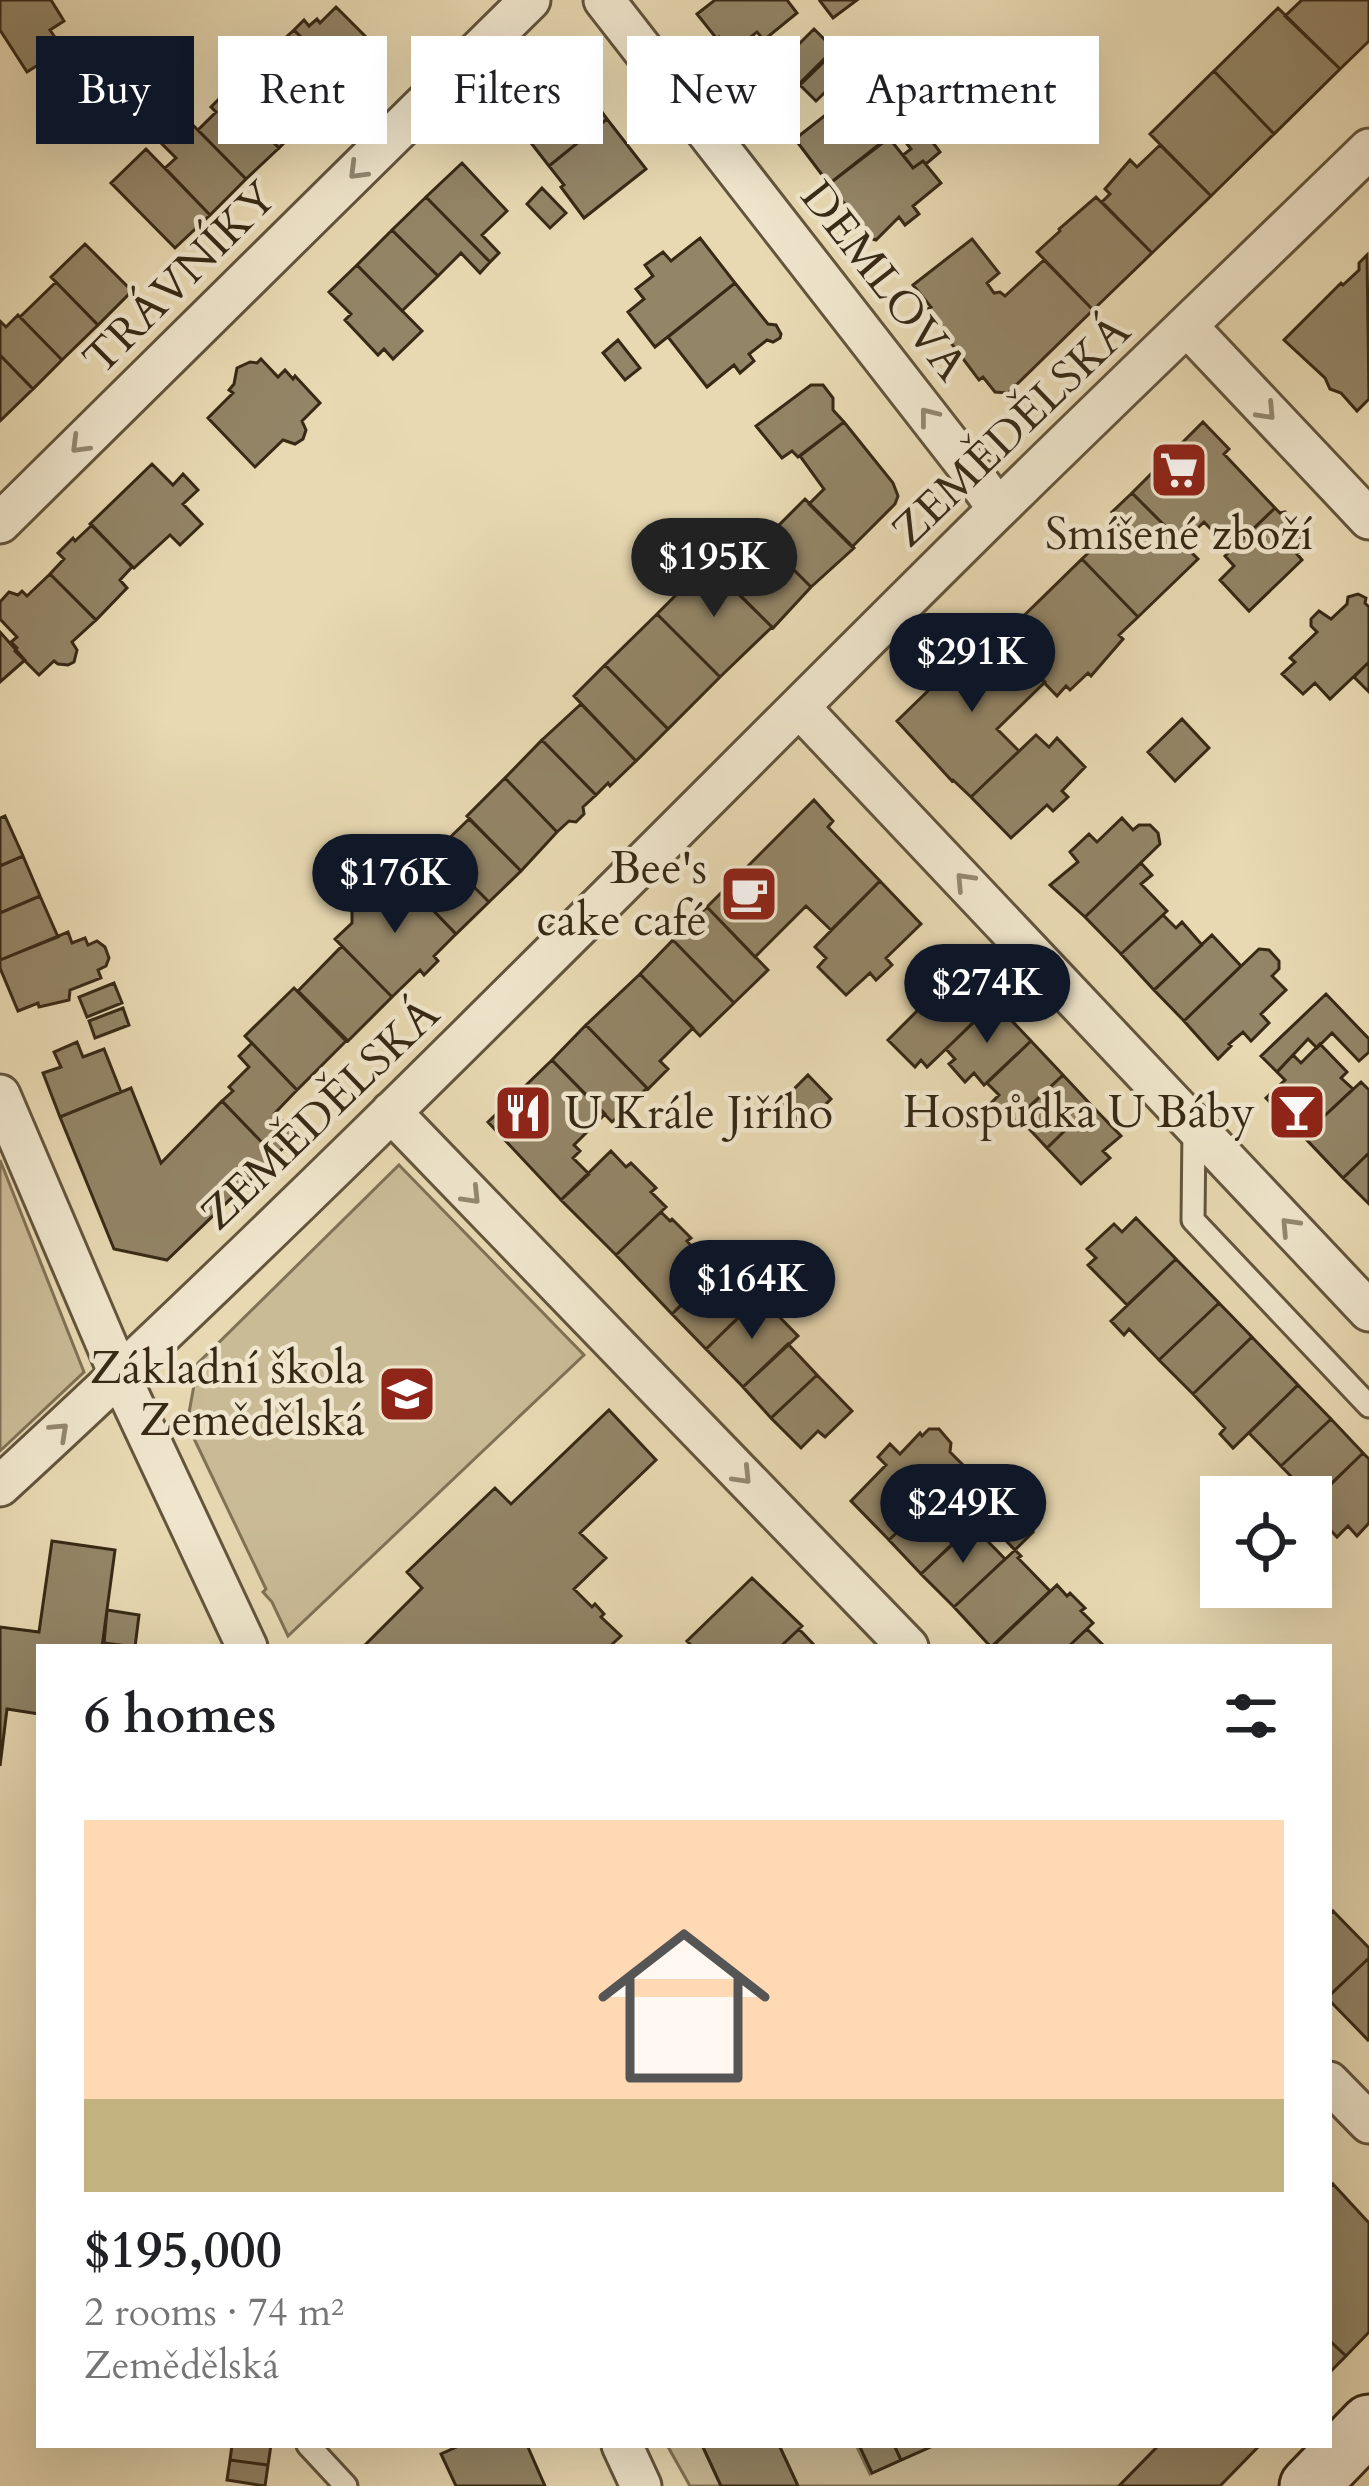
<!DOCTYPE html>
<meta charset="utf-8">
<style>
body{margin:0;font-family:Cardo,serif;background:#f6f6f6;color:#202124;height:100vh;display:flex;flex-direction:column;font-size:45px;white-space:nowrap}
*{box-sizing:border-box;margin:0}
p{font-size:39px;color:#757577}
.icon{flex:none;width:66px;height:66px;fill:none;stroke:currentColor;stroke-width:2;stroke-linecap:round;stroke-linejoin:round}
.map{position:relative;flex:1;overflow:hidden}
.drawer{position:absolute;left:36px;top:1644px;width:1296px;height:804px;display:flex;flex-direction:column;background:#fff;border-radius:0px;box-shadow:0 12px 48px #0002}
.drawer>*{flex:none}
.guide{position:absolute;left:36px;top:36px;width:1299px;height:108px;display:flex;gap:24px}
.controls{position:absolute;left:1200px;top:1476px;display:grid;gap:24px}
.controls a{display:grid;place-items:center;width:132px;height:132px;border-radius:0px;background:#fff;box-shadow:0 12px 48px #0002;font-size:60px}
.price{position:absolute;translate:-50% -102px;padding:0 27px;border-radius:42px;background:#111827;color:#fff;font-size:39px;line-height:78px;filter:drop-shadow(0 3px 6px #0008)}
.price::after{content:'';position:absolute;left:50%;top:72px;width:36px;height:27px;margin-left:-18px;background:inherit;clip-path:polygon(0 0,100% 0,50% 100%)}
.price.selected{background:#222;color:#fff}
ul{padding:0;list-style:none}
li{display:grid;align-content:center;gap:24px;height:636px;padding:0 48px}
li span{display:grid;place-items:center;height:372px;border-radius:0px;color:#555}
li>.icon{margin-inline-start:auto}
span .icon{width:216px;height:216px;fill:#fffc;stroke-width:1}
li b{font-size:51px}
h2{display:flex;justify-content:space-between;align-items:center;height:144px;padding:0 48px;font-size:51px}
.tag{padding:0 42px;border-radius:0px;background:#fff;box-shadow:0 12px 48px #0002;font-size:42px;line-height:108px}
.tag.selected{background:#111827;color:#fff}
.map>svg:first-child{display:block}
.green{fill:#cabb97;stroke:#807256;stroke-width:3}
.building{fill:#938567;stroke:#372915;stroke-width:3}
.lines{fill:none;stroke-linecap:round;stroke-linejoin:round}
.service-casing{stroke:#63553c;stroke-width:27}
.minor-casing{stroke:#63553c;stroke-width:45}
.secondary-casing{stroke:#372915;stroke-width:63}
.service{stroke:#f0e6cd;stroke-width:21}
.minor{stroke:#f0e6cd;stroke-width:39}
.secondary{stroke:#f0e6cd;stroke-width:57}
.oneway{stroke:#948871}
.labels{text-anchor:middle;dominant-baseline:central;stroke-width:9;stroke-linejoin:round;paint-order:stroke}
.street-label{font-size:45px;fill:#372915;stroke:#f0e6cd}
.poi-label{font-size:45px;fill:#372915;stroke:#f0e6cd;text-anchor:end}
</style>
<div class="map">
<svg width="1369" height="2486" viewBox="0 0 1369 2486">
<rect width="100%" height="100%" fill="#e8d9b2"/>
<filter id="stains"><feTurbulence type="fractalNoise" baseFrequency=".00167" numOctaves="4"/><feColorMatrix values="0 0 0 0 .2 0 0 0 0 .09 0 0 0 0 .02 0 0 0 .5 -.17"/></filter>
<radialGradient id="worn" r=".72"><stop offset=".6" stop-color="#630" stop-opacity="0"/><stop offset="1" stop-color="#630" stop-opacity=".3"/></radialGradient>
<path class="green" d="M0 1160 84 1372 0 1451Z
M399 1165 584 1355 288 1636 272 1602 263 1592 266 1589 187 1424 198 1363Z
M667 2445H702L721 2486H690Z
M779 2445H856L870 2474 935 2445H1159L1119 2486H798Z"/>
<path class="building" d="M0 0H51L64 21 50 30 63 49 27 72 0 30Z
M715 0H787L797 13 764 40 757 32 731 52 719 37 717 39 697 14Z
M822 0H857L833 18 820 1Z
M1302 0H1369V41L1340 69 1285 16Z
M336 7 378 49 345 81 294 30 304 20 309 26 317 19 320 23Z
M1278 8 1340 69 1274 134 1214 71Z
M814 29 834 49 799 84 779 64Z
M294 30 345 81 311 115 270 72 285 58 281 54 287 47 282 41Z
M830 56 845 73 816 101 800 85Z
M567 64 607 119 549 166 507 112 558 71 561 65Z
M264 66 311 115 279 148 225 93 239 80 244 86Z
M1021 69 1034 82 1020 96 1007 82Z
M1214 71 1274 134 1211 196 1150 134Z
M841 91 881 143 829 184 795 139 832 110 826 102Z
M225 93 279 148 246 179 198 130 216 112 211 107Z
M913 116 940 152 926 164 923 161 913 168 903 155 911 149 904 140 911 135 904 126Z
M186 118 246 179 210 215 165 168 176 158 161 143Z
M607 119 646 169 584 218 561 187 564 185 549 166Z
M889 138 913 168 923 161 941 183 913 206 919 214 905 225 899 217 876 240 869 238 863 227 829 184Z
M1160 145 1211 196 1152 253 1102 202 1110 194 1105 189 1130 160 1137 167Z
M146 149 210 215 175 248 111 183Z
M462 163 507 211 482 235 499 253 490 262 426 197Z
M542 188 566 213 550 228 527 204Z
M426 197 490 262 480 273 461 253 438 276 392 230Z
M1096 197 1152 253 1093 310 1037 252 1060 231 1059 229Z
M392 230 438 276 402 311 357 265Z
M700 238 735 283 655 347 628 312 644 299 636 289 653 276 645 265 663 252 671 261Z
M972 239 999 273 987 283 994 293 1000 292 1005 296 1044 260 1093 310 1008 393 995 392 983 377 979 380 926 310 931 307 913 285Z
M85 244 132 291 98 325 51 277Z
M1367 255 1369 399 1357 411 1341 393 1330 389 1325 378 1284 340 1341 283 1343 285 1359 270V263Z
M357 265 422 331 393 359 384 349 378 355 345 320 351 314 329 292Z
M56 282 98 325 62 360 20 317Z
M735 283 768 324 776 325 781 334 780 338 773 342 767 340 749 354 754 361 740 373 734 365 707 387 668 337Z
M18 315 62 360 33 389 0 355V321L6 327Z
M618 340 640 368 625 380 603 353Z
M0 355 33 389 0 421Z
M261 359 278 377 285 370 293 379 295 376 320 403 302 421 306 430 303 439 295 444 283 440 255 467 208 418 233 393 229 390 234 384 237 368 250 362 257 363Z
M811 385H823L833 398V410L844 422 798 457 792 451 782 458 756 426Z
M844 422 893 483 898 496 895 504 852 547 809 504 824 489 800 456Z
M1203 422 1229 449 1224 454 1275 508 1231 550 1204 522 1182 543 1132 493Z
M152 464 173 485 183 474 198 490 183 504 202 524 180 545 170 535 134 568 90 524Z
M1132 493 1198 559 1138 617 1082 559 1121 521 1112 512Z
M805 499 854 548 811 587 764 540Z
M1275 508 1280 513 1285 512 1305 536 1299 541 1304 547 1297 554 1302 560 1249 611 1220 580 1234 566 1225 556Z
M92 525 132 567 120 580 127 588 96 620 50 574 64 559 58 553 73 538 75 541Z
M764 540 811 587 773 628 723 579Z
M1082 559 1138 617 1119 635 1123 639 1091 676 1088 673 1070 690 1066 686 1057 696 1001 638Z
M708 563 772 627 720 677 657 614Z
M50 574 96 620 72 642 77 650 74 662 68 665 58 664 54 661 39 675 15 651 17 648 11 642 17 637 0 619V602L9 592 18 595 22 591 27 596Z
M1358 594 1366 598 1365 603 1369 607V662L1330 699 1315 683 1303 694 1282 674 1295 662 1290 658 1317 632 1311 626V619L1319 611 1331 619 1347 604 1348 597Z
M657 614 720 677 668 729 605 665Z
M0 632 25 660 0 682Z
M1001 638 1045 682 997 729 1019 751 971 797 953 780 952 781 897 721 970 650 979 659Z
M1369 662V692L1354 677Z
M605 665 668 729 636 761 574 696Z
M581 704 636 761 610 786 608 783 596 795 542 740Z
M1182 719 1209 748 1175 781 1148 752Z
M1036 735 1049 747 1057 738 1085 767 1062 791 1068 797 1053 811 1047 805 1011 838 971 797Z
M542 740 596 795 583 807 584 814 576 822 569 821 557 832 505 778Z
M505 778 557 832 521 871 467 816Z
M814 800 833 821 828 827 880 881 831 930 806 906 755 957 707 907Z
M5 816 23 856 0 866V818Z
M1122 818 1133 830 1139 825H1150L1158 833 1160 844 1085 917 1050 885 1078 862 1070 852 1089 834 1097 842Z
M469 819 521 871 489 902 437 850Z
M437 850 489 902 456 934 406 882Z
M23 856 40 896 0 913V866Z
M1141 863 1152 875 1141 884 1167 911 1121 954 1085 917Z
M399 875 456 934 434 956 438 961 424 975 420 970 392 997 335 939 352 923V908L365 895 378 896Z
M880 881 921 924 886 958 892 965 876 980 870 973 846 995 818 967 826 958 815 947Z
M40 896 58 937 0 960V913Z
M707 907 768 970 734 1003 673 940Z
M1163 915 1176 928 1182 922 1202 945 1154 990 1121 954Z
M68 932 72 943 85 938 88 945 97 941 105 947 109 958 106 966 98 970 101 978 70 990 69 1000 39 1007 38 1003 18 1011 0 968V960Z
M1212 935 1241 966 1184 1021 1154 990Z
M673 940 734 1003 700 1036 640 974Z
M342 946 392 997 348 1041 298 991Z
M1259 949 1269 950 1279 961V969L1272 976 1286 990 1261 1014 1269 1023 1251 1041 1243 1032 1229 1044 1231 1046 1218 1059 1184 1021Z
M963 968 996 1001 927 1067 921 1060 915 1067 888 1040 919 1009 915 1006 935 987 939 992Z
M640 974 693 1028 660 1061 668 1069 648 1089 586 1025Z
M114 983 122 1003 87 1017 79 997Z
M294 988 346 1041 297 1090 245 1036Z
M1326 994 1369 1039V1052L1359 1061 1332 1033 1317 1048 1308 1039 1277 1072 1261 1056Z
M994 1002 1031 1041 984 1085 974 1073 965 1082 949 1064 955 1059 946 1049Z
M123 1008 129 1025 95 1038 89 1021Z
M586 1025 647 1088 612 1122 552 1060Z
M1031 1041 1063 1075 1008 1127 988 1106 999 1095 987 1083Z
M77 1042 83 1057 104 1049 121 1092 60 1117 43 1073 61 1067 54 1052Z
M252 1043 297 1090 275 1113 296 1136 275 1156 222 1101 233 1091 229 1087 249 1067 239 1056Z
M1320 1044 1347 1072 1341 1078 1353 1089 1303 1136 1266 1098 1285 1080 1277 1072 1293 1055 1301 1063Z
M552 1060 605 1114 574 1145 580 1151 573 1158 589 1174 561 1200 488 1122Z
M808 1075 831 1099 803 1126 781 1102Z
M1063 1075 1091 1105 1047 1148 1018 1117Z
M1361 1082 1369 1090V1153L1343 1178 1303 1136Z
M131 1088 161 1163 222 1101 275 1156 167 1260 114 1249 60 1117Z
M1091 1105 1121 1136 1103 1151 1110 1158 1081 1184 1047 1148Z
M611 1151 626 1167 631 1163 656 1188 651 1192 666 1207 616 1255 561 1200Z
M1369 1153V1204L1343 1178Z
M661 1212 670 1221 672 1219 691 1238 687 1241 714 1272 672 1314 616 1255Z
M1136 1218 1176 1259 1127 1305 1088 1265 1096 1258 1087 1249 1114 1224 1122 1232Z
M734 1254 748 1269 736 1280 755 1301 706 1349 672 1314Z
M1176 1259 1219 1303 1159 1360 1129 1329 1124 1335 1111 1321Z
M760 1297 798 1336 743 1387 706 1349Z
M1219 1303 1252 1337 1193 1394 1159 1360Z
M1252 1337 1298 1385 1233 1448 1220 1434 1225 1428 1193 1394Z
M788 1344 817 1375 771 1418 743 1387Z
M817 1375 852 1411 825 1437 818 1431 801 1448 771 1418Z
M1298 1385 1331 1419 1281 1466 1249 1433Z
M609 1410 656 1460 580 1533 606 1558 574 1589 592 1607 595 1604 604 1614 601 1617 621 1636 609 1647H363L422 1588 407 1572 495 1488 511 1504Z
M1331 1419 1363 1453 1314 1500 1281 1466Z
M929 1429H939L951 1443 950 1452 965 1467 889 1540 851 1501 886 1465 878 1457 890 1444 900 1454 920 1433 922 1436Z
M1363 1453 1369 1459V1523L1357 1536 1348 1526 1337 1537 1316 1515 1328 1504 1319 1496Z
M934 1497 968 1530 921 1574 889 1540Z
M1006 1505 1033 1532 1015 1550 988 1522Z
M972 1525 1005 1559 954 1607 921 1574Z
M52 1541 115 1550 102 1647H39V1714L7 1709 0 1766V1627L39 1632Z
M1015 1550 1021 1556 1018 1558 1050 1591 991 1647 954 1607Z
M752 1578 802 1626 799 1629 780 1647H693L687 1641Z
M1057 1585 1067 1596 1070 1593 1085 1608 1081 1611 1093 1623 1068 1647H992Z
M107 1610 139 1615 135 1647 104 1643Z
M799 1629 816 1647H780Z
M1087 1629 1105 1647H1068Z
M1333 1911 1369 1948V1958L1329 1996V1915Z
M1369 1958V2039L1368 2040 1329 2000V1996Z
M1333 2184 1369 2223V2332L1346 2356 1329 2340V2188Z
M1329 2340 1346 2356 1329 2373Z
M232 2445H271L268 2465 230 2460Z
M461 2445H527L545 2486H456L441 2454Z
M702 2445H779L798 2486H721Z
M859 2445H894L901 2460 872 2473Z
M894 2445H935L901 2460Z
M1159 2445H1260L1220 2486H1119Z
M230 2460 268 2465 265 2486 227 2480Z"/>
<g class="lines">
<defs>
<path id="service" d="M1194 1129 1193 1220 1369 1406
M308 2445 346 2486"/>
<path id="minor" d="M604 0 970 470 998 509
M1187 326 1369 519
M0 523 530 0
M800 708 1369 1311
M0 1095 120 1376 247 1647
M391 1112 908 1647
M0 1486C342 1171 666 837 996 511 1120 389 1245 270 1369 149
M1329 2082 1369 2123
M622 2445 641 2486"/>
<path id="secondary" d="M1309 2486 1369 2424"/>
</defs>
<use href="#service" class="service-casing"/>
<use href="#minor" class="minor-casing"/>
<use href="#secondary" class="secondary-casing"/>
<use href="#service" class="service"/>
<use href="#minor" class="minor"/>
<use href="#secondary" class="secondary"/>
</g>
<defs><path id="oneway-chevron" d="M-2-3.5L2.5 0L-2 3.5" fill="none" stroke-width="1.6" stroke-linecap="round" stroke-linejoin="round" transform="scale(3)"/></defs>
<g class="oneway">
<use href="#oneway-chevron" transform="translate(357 171) rotate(135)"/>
<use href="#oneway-chevron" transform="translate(1267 412) rotate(47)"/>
<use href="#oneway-chevron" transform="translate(928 416) rotate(-128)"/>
<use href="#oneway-chevron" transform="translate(79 445) rotate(135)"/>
<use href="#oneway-chevron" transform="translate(964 881) rotate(-133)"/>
<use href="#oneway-chevron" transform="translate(472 1196) rotate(46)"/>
<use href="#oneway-chevron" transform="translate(1289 1226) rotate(-133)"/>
<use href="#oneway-chevron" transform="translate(60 1431) rotate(-43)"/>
<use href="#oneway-chevron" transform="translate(743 1476) rotate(46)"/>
</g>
<defs>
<symbol id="supermarket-square" viewBox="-11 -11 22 22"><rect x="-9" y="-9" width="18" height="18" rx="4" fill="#8f2418" stroke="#f0e6cd"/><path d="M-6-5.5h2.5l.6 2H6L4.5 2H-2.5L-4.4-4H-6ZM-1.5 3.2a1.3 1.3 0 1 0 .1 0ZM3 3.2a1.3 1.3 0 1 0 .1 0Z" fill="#fff"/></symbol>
<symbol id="cafe-square" viewBox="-11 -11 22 22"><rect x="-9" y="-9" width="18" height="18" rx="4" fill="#8f2418" stroke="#f0e6cd"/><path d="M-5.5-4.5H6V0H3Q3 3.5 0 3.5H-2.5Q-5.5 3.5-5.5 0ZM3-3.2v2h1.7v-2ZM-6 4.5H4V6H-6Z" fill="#fff"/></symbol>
<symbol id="bar-square" viewBox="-11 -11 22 22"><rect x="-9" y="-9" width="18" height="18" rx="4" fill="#8f2418" stroke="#f0e6cd"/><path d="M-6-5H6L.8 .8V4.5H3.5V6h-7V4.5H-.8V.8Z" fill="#fff"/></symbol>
<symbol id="restaurant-square" viewBox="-11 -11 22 22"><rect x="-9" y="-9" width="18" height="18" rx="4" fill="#8f2418" stroke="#f0e6cd"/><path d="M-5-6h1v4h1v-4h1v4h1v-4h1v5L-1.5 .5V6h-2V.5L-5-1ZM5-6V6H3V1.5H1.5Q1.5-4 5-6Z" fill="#fff"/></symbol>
<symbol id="school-square" viewBox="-11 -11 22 22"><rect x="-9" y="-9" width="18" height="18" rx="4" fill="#8f2418" stroke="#f0e6cd"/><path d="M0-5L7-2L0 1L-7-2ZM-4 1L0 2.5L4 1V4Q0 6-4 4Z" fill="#fff"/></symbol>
</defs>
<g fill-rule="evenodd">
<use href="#supermarket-square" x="1146" y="437" width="66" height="66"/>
<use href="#cafe-square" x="716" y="861" width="66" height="66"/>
<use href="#bar-square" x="1264" y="1079" width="66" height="66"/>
<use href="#restaurant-square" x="490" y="1080" width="66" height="66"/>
<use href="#school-square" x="374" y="1361" width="66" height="66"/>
</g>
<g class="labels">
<g class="street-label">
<text transform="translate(180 278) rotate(-45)">TRÁVNÍKY</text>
<text transform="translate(884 281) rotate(52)">DEMLOVA</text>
<text transform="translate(1011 431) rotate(-44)">ZEMĚDĚLSKÁ</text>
<text transform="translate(320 1114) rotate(-44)">ZEMĚDĚLSKÁ</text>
</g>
<g class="poi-label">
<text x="1179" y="534" text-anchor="middle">Smíšené zboží</text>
<text x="707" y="868">Bee's<tspan x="707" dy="52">cake café</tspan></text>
<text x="1255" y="1112">Hospůdka U Báby</text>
<text x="565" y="1113" text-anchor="start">U Krále Jiřího</text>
<text x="365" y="1368">Základní škola<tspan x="365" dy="52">Zemědělská</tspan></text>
</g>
</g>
<rect width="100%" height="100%" filter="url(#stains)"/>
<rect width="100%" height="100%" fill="url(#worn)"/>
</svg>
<div class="controls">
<a><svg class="icon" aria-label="locate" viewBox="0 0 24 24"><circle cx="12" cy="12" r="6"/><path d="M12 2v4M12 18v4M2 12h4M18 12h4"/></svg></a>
</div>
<b class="price selected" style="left:714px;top:620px">$195K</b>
<b class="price" style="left:972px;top:715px">$291K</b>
<b class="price" style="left:395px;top:936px">$176K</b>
<b class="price" style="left:987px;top:1046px">$274K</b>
<b class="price" style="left:752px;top:1342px">$164K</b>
<b class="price" style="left:963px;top:1566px">$249K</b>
<div class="guide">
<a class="tag selected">Buy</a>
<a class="tag">Rent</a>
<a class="tag">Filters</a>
<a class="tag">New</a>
<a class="tag">Apartment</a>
</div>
<section class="drawer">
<h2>6 homes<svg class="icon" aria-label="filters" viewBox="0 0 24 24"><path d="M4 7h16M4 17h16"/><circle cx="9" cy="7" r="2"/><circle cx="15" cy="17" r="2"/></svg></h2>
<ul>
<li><span style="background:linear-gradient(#ffd9b3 75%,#c2b280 0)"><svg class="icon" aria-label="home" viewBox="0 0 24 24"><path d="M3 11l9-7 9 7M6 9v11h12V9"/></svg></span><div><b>$195,000</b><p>2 rooms · 74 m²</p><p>Zemědělská</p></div></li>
</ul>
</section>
</div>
